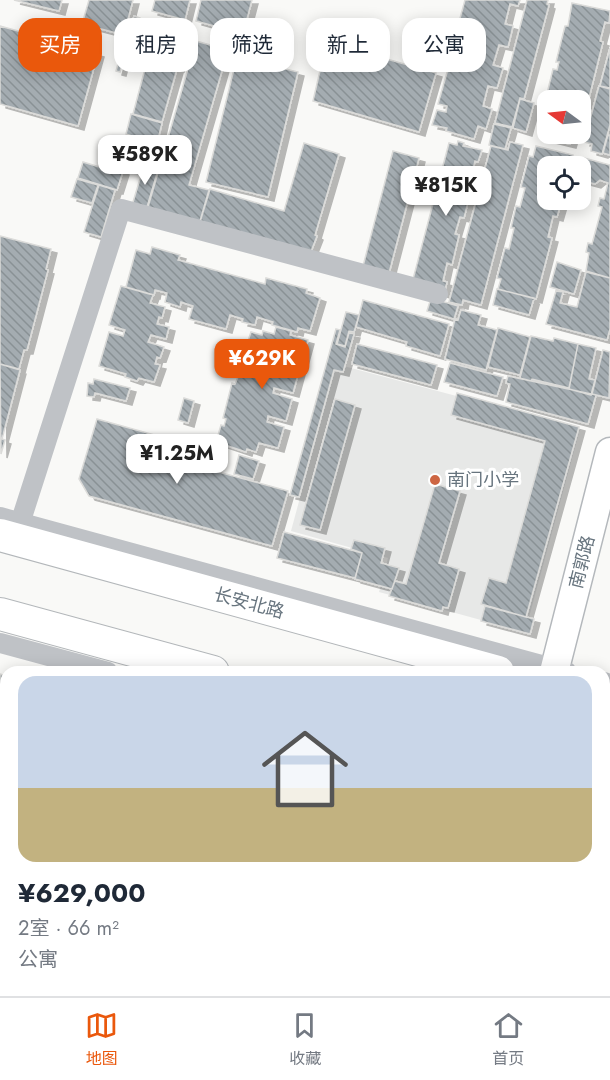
<!DOCTYPE html>
<html lang="zh">
<meta charset="utf-8">
<style>
body{margin:0;font-family:Jost,"Noto Sans SC",sans-serif;background:#f2f2f3;color:#1f2937;height:100vh;display:flex;flex-direction:column;font-size:22px;white-space:nowrap}
*{box-sizing:border-box;margin:0}
p{font-size:20px;color:#747a83}
.icon{flex:none;width:33px;height:33px;fill:none;stroke:currentColor;stroke-width:2;stroke-linecap:round;stroke-linejoin:round}
.map{position:relative;flex:1;overflow:hidden}
.panel{position:absolute;left:0px;top:666px;width:610px;height:330px;display:flex;flex-direction:column;background:#fff;border-radius:18px 18px 0 0;box-shadow:0 3px 15px #0003}
.panel>*{flex:none}
.banner{position:absolute;left:18px;top:18px;width:574px;height:54px;display:flex;gap:12px}
.needle{width:39px;rotate:285deg}
.fabs{position:absolute;left:537px;top:90px;display:grid;gap:12px}
.fabs a{display:grid;place-items:center;width:54px;height:54px;border-radius:12px;background:#fff;box-shadow:0 3px 15px #0003;font-size:30px}
.price{position:absolute;translate:-50% -51px;padding:0 14px;border-radius:12px;background:#fff;color:#222;font-size:20px;line-height:39px;filter:drop-shadow(0 2px 3px #0008)}
.price::after{content:'';position:absolute;left:50%;top:36px;width:18px;height:14px;margin-left:-9px;background:inherit;clip-path:polygon(0 0,100% 0,50% 100%)}
.price.selected{background:#ea580c;color:#fff}
ul{padding:0;list-style:none}
li{display:grid;align-content:center;gap:12px;height:318px;padding:0 18px}
li+li{border-top:2px solid #e0e1e3}
li span{display:grid;place-items:center;height:186px;border-radius:18px;color:#555}
li>.icon{margin-inline-start:auto}
span .icon{width:108px;height:108px;fill:#fffc;stroke-width:1}
li b{font-size:26px}
.pill{padding:0 21px;border-radius:18px;background:#fff;box-shadow:0 3px 15px #0003;font-size:21px;line-height:54px}
.pill.selected{background:#ea580c;color:#fff}
.tabs{display:flex;justify-content:space-around;align-items:center;height:84px;border-top:2px solid #e0e1e3;background:#fff;font-size:16px;color:#747a83}
.tabs a{display:grid;justify-items:center;gap:3px}
.tabs .selected{color:#ea580c}
.map>svg:first-child{display:block}
.built{fill:#e7e8e7}
.building{fill:url(#building-back-hatch);stroke:#dbdbd9;stroke-width:1.5;filter:url(#shadow)}
.lines{fill:none;stroke-linecap:round;stroke-linejoin:round}
.secondary-casing{stroke:#b4b8bc;stroke-width:31}
.primary-casing{stroke:#b3b7ba;stroke-width:34}
.street{stroke:#bfc2c6;stroke-width:20}
.secondary{stroke:#fff;stroke-width:28}
.primary{stroke:#fff;stroke-width:32}
.poi-dot{fill:#cd6542;stroke:#fff;stroke-width:2}
.labels{text-anchor:middle;dominant-baseline:central;stroke-width:6;stroke-linejoin:round;paint-order:stroke}
.poi-label{font-size:18px;fill:#67747e;stroke:#fff;text-anchor:start}
.street-label{font-size:18px;fill:#67747e;stroke:#fff}
</style>
<div class="map">
<svg width="610" height="996" viewBox="0 0 610 996">
<defs>
<pattern id="building-back-hatch" width="6" height="6" patternUnits="userSpaceOnUse" patternTransform="scale(1.5)"><rect width="6" height="6" fill="#a4acb1"/><path d="M-1 5l2 2M0 0l6 6M5-1l2 2" fill="none" stroke="#899195"/></pattern>
<filter id="shadow"><feDropShadow dx="6" dy="4" stdDeviation="0" flood-color="#0004"/></filter>
</defs>
<rect width="100%" height="100%" fill="#f9f9f7"/>
<path class="built" d="M336 364 580 429 525 632 379 592 388 558 291 531Z
M605 842 610 843V996H492L493 990H604Z"/>
<path class="building" d="M14 0H62L59 11Z
M89 0H133L124 35 82 24Z
M155 0H190L185 20 152 11Z
M201 0H252L243 34 196 21Z
M465 0H520L518 6 510 4 505 24 513 26 508 47 499 45 493 65 503 68 497 88 488 86 483 106 492 109 486 129 478 126 474 139 446 131 447 128 432 125 437 110 446 112 447 106 438 104 448 69 457 71 458 65 449 63 453 48 465 52 467 45 454 44 459 28 467 30 468 25 459 22Z
M527 0H548L547 4 549 5 524 99 520 98 512 127 495 123Z
M572 3 610 11 609 23 605 22 600 41 603 42 587 106 582 105 580 112V100L545 102 553 69 557 70 559 62H556L565 26H568Z
M134 16 140 18 134 39 128 38Z
M0 26 98 53 78 126 0 104Z
M178 29 184 30 183 35 187 36 178 68 161 64 170 30 177 32Z
M120 36 129 38 120 72 116 71 121 53 118 52Z
M331 39 340 42 339 46 348 50V48L436 73 419 132 313 101 322 62Z
M196 41 228 50 189 185 209 190 198 228 148 207Z
M150 47 161 51 157 63 147 60Z
M610 48V88L600 86Z
M237 57 298 72 268 197 206 182Z
M409 57 428 63 425 69 407 64Z
M147 61 177 69 162 122 133 114Z
M599 86 610 89V125L602 154 591 151 592 144 584 142Z
M520 99 534 103 526 132 513 128Z
M548 105V127L540 125 544 110H546Z
M131 114 162 123 156 148 134 142 135 137 126 134Z
M494 124 511 128 505 149 489 145Z
M548 130V134H573L570 144 545 138Z
M128 135 134 137 133 142 142 145 138 160 123 155Z
M608 135 610 136V155L603 153Z
M458 141 464 143 463 146 482 150 478 162 475 161 471 178H474L464 218 460 217 455 234 459 235 452 265 447 263 443 281 447 282 444 294 412 283 449 143 457 145Z
M510 142 523 145 481 305 463 300 462 305 449 302 491 146 508 150Z
M304 143 339 154 315 235 317 236 310 254 200 222 210 189 284 211Z
M536 146 573 155 570 166H548V200H562L557 217 553 216 548 237 552 238 536 299 498 289 501 279 497 278 505 248 509 249 514 228H511L516 206 520 207 525 188 521 187 529 156 533 157Z
M393 151 419 158 388 277 362 270Z
M584 158 610 165V278L586 271 589 253 586 252 588 243 592 244 602 207 598 206 600 198 604 199 608 183 600 180 595 184 580 180V169Z
M150 160 160 163 147 207 130 212 143 169 146 170Z
M83 162 103 168 104 165 107 166 123 171 117 190 78 178Z
M77 179 98 185 92 203 71 197Z
M99 185 115 190 101 237 84 232Z
M0 236 51 249 46 269 48 270 27 350H24L19 369 0 364Z
M152 247 180 255 178 260 265 284 266 278 307 289 306 293 320 298 310 331 298 328 297 332 272 325 273 322 257 317 255 325 242 322 243 319 230 315 226 329 189 319 193 306 181 302 180 307 165 302 167 293 155 290 154 295 126 287 136 250 150 254Z
M557 262 581 270 574 294 550 287Z
M586 272 610 278V329L607 340 546 324 556 291 563 292 560 303 577 307Z
M121 286 153 295 150 303 165 307 162 318 159 317 157 324 169 327 166 339 151 335 148 342 164 347 160 358 157 357 155 364 160 365 154 382 139 378 137 381 125 377 126 374 99 366 109 332 123 336 125 330 109 325Z
M497 289 534 298 529 315 493 305Z
M431 298 458 306 454 319 427 311Z
M363 300 449 324 440 356 406 346 407 342 356 327Z
M461 310 481 315 478 325 497 330 486 370 445 359 455 319 458 320Z
M346 312 359 315 354 332 349 331 345 346 337 344Z
M276 327 291 331 290 335 308 340 300 369 284 365V367L299 371 293 393 274 388 273 393 292 399 286 421 268 416 267 422 284 427 278 448 259 443 256 452 247 449 246 452 216 442 221 425 224 426 226 419 223 418 232 383 235 384 238 377 234 376 242 346 246 347 251 332 262 335 263 331 274 334Z
M498 328 530 337 520 375 488 367Z
M336 329 340 330 336 344 345 347 349 333 354 334 343 372 334 370 299 497 290 495Z
M531 336 553 341 554 338 578 344 569 388 532 379 531 381 520 378Z
M357 344 437 365 431 385 352 364Z
M578 344 596 348 589 379 595 380 591 395 569 389Z
M603 350 610 352 609 398 592 394Z
M450 363 503 377 497 396 444 382Z
M0 364 20 370 2 439 5 440 1 454Z
M508 376 596 395 588 424 506 402 510 384 506 383Z
M94 379 130 388 126 401 95 393 94 397 87 396 88 383 93 384Z
M457 393 579 427 526 617 481 604 489 578 506 583 545 441 451 415Z
M184 398 194 401 188 423 178 420Z
M335 399 355 405 320 530 300 525Z
M97 419 176 441 171 459 288 491 272 546 89 496 79 479Z
M239 455 259 461 253 479 234 474Z
M435 484 460 491 439 563 459 569 448 608 443 607 442 611 389 596 395 581 406 584Z
M284 532 362 553 355 578 277 558Z
M354 540 385 548 381 563 399 568 392 589 355 579 362 553 351 549Z
M485 606 534 619 530 634 481 621Z
M0 674 6 676V710L0 709Z
M0 710 6 712 2 729 0 728Z
M0 729 6 731V747L3 758 0 757Z
M0 785 6 787V797L4 796 1 804 6 805 5 813 0 812Z
M6 860V928L0 926V882Z
M607 870H610V921L604 920V881Z
M604 925 610 926V984L604 982Z
M6 969V990H44L45 996H0V973Z
M80 990H189L187 996H78Z
M343 990H418L416 996H341Z"/>
<g class="lines">
<defs>
<path id="secondary" d="M554 672 610 452
M451 996 453 990"/>
<path id="primary" d="M0 535 498 672
M0 614 213 672
M604 702 610 703
M604 778 610 779"/>
</defs>
<use href="#secondary" class="secondary-casing"/>
<use href="#primary" class="primary-casing"/>
<path class="street" d="M0 517 567 672
M15 539 121 209 438 294
M0 643 108 672
M604 682 610 684
M604 805 610 807"/>
<use href="#secondary" class="secondary"/>
<use href="#primary" class="primary"/>
</g>
<circle class="poi-dot" cx="435" cy="480" r="6"/>
<g class="labels">
<g class="poi-label">
<text x="447" y="480">南门小学</text>
</g>
<g class="street-label">
<text transform="translate(582 562) rotate(-76)">南郭路</text>
<text transform="translate(249 603) rotate(15)">长安北路</text>
</g>
</g>
</svg>
<div class="fabs">
<a><svg class="needle" viewBox="-14 -14 28 28"><path d="M0-13l5 13h-10z" fill="#e53935"/><path d="M0 13l5-13h-10z" fill="#747a83"/></svg></a>
<a><svg class="icon" aria-label="locate" viewBox="0 0 24 24"><circle cx="12" cy="12" r="6"/><path d="M12 2v4M12 18v4M2 12h4M18 12h4"/></svg></a>
</div>
<b class="price" style="left:145px;top:186px">¥589K</b>
<b class="price" style="left:446px;top:217px">¥815K</b>
<b class="price selected" style="left:262px;top:390px">¥629K</b>
<b class="price" style="left:177px;top:485px">¥1.25M</b>
<div class="banner">
<a class="pill selected">买房</a>
<a class="pill">租房</a>
<a class="pill">筛选</a>
<a class="pill">新上</a>
<a class="pill">公寓</a>
</div>
<section class="panel">
<ul>
<li><span style="background:linear-gradient(#c9d6e8 60%,#c2b280 0)"><svg class="icon" aria-label="home" viewBox="0 0 24 24"><path d="M3 11l9-7 9 7M6 9v11h12V9"/></svg></span><div><b>¥629,000</b><p>2室 · 66 m²</p><p>公寓</p></div></li>
</ul>
</section>
</div>
<nav class="tabs">
<a class="selected"><svg class="icon" aria-label="map" viewBox="0 0 24 24"><path d="M3 6l6-2 6 2 6-2v14l-6 2-6-2-6 2zM9 4v14M15 6v14"/></svg>地图</a>
<a><svg class="icon" aria-label="saved" viewBox="0 0 24 24"><path d="M7 4h10v16l-5-4-5 4z"/></svg>收藏</a>
<a><svg class="icon" aria-label="home" viewBox="0 0 24 24"><path d="M3 11l9-7 9 7M6 9v11h12V9"/></svg>首页</a>
</nav>
